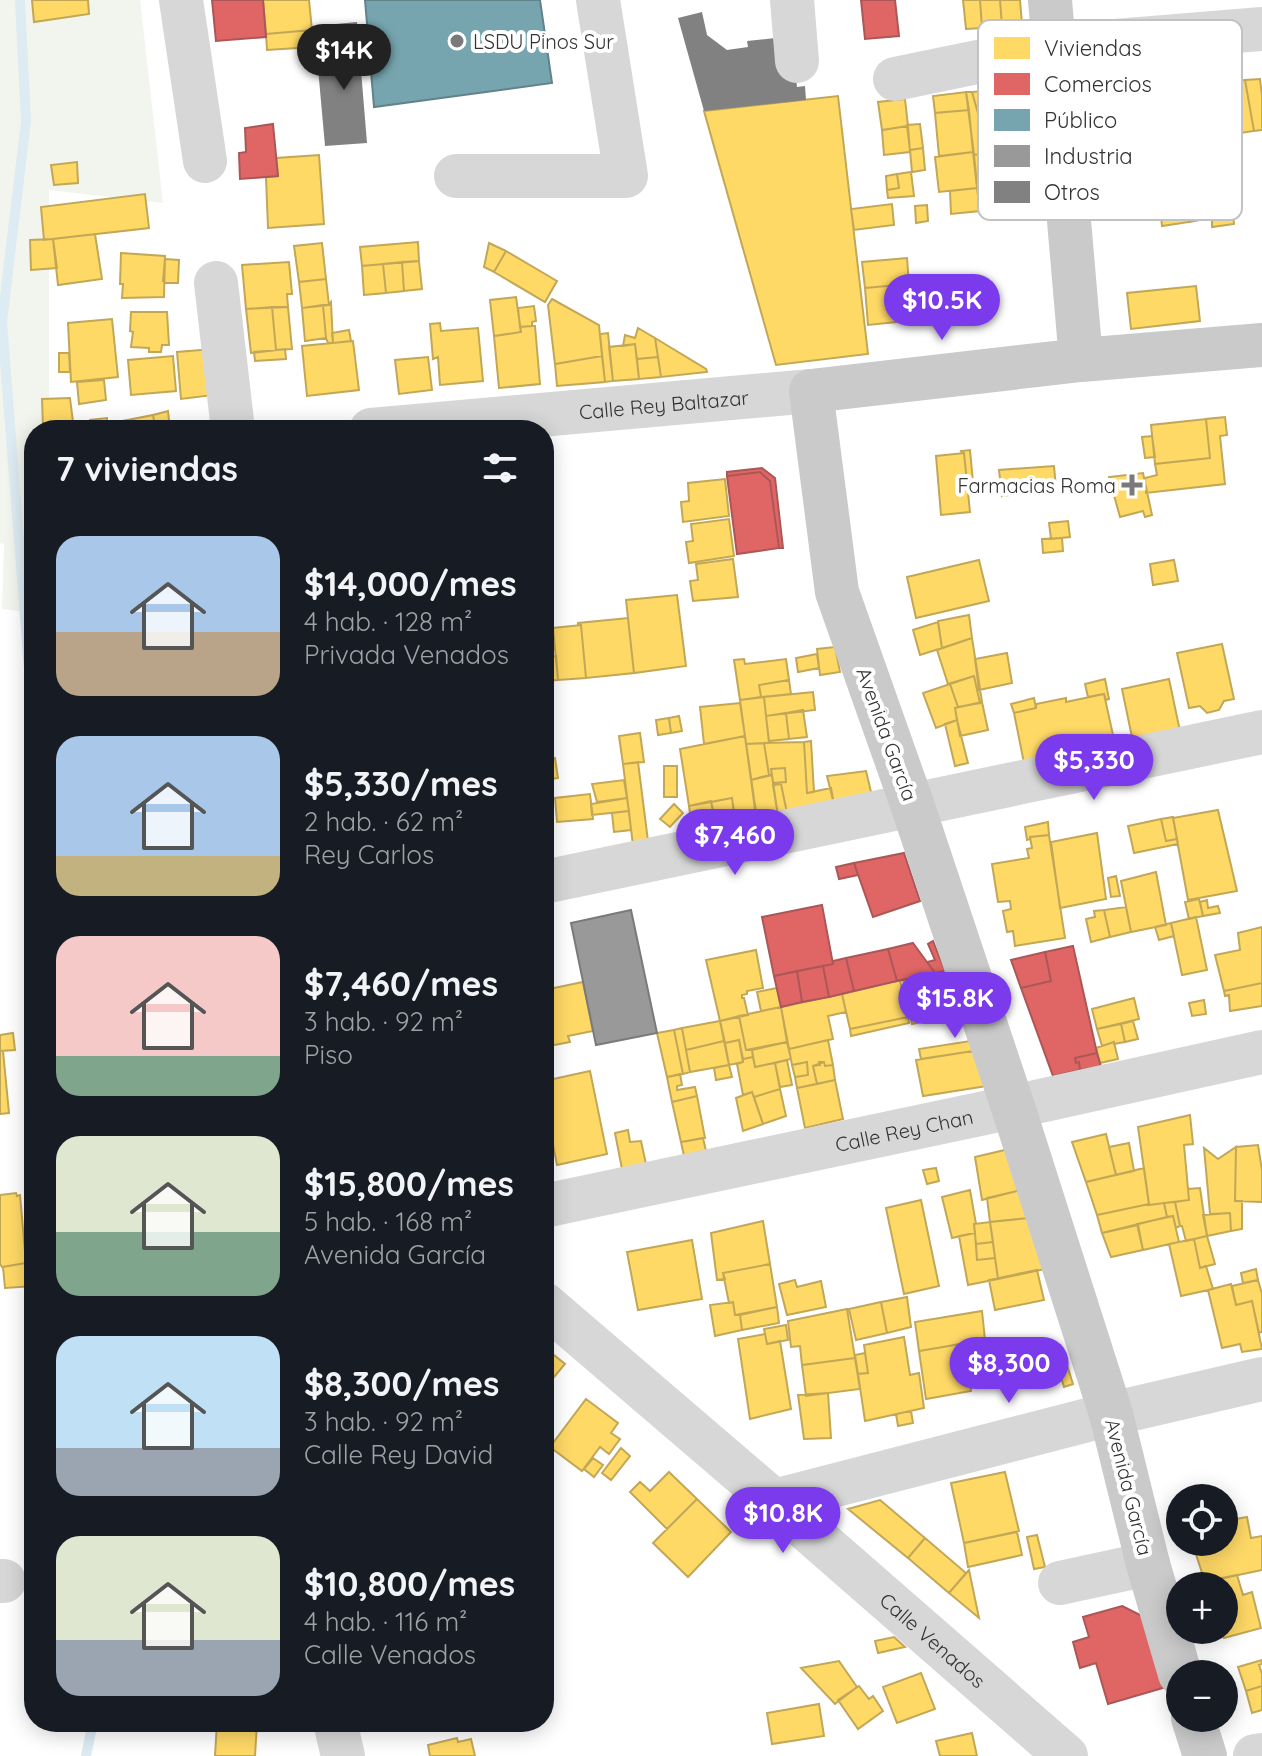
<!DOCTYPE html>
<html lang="es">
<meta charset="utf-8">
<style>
body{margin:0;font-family:Quicksand,sans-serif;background:#20242c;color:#f1f3f6;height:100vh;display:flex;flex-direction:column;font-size:30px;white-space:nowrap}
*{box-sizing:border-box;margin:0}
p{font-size:26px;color:#9ea1a6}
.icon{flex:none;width:44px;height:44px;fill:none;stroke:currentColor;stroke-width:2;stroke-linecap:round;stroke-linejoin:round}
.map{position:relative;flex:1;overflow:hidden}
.side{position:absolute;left:24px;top:420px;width:530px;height:1312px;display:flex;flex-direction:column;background:#171b24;border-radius:32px;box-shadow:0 4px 20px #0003}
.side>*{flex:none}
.controls{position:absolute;left:1166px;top:1484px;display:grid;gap:16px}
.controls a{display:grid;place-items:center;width:72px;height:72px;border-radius:50%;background:#171b24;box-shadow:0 4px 20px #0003;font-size:40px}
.price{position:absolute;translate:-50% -68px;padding:0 18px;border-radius:28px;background:#7c3aed;color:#fff;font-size:26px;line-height:52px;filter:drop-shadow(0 2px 4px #0008)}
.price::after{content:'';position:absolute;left:50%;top:48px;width:24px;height:18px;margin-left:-12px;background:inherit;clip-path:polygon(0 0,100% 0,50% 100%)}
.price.active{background:#222;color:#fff}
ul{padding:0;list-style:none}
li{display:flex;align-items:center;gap:24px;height:200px;padding:0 32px}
li span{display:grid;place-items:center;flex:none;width:224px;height:160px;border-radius:24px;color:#555}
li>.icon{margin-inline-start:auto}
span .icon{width:96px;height:96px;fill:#fffc;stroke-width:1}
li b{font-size:34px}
h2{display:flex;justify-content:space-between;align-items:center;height:96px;padding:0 32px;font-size:34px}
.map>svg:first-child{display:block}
.green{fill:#f1f5ed}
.homes{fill:#ffd966;stroke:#c2a757;stroke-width:2}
.shops{fill:#e06666;stroke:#ac5757;stroke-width:2}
.public{fill:#76a5af;stroke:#62838a;stroke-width:2}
.industry{fill:#999;stroke:#7a7a7a;stroke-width:2}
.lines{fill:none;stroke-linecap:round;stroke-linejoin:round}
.stream{stroke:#ddebf3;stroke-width:10}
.building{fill:#818181}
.minor{stroke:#d7d7d7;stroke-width:44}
.major{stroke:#cacaca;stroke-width:44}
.poi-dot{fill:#7a7a7a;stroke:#fff;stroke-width:3}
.labels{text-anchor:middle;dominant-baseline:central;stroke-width:8;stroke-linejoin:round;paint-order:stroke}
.poi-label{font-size:20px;fill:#333;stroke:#fff;text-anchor:start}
.street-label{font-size:20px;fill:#333;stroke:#fff}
.key{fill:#fff;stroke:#c2c2c2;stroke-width:2}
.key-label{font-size:22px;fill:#333}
</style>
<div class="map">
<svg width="1262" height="1756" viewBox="0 0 1262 1756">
<rect width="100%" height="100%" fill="#fff"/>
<path class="green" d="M0 0H140L163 203 49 190V430H34V613L2 609 4 544 0 543Z"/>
<path class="homes" d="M32 0H88L89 14 34 22Z
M263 0H309L312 30 266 34Z
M963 0H980L982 28 966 29Z
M980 0H1000L1002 26 982 28Z
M1000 0H1020L1022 24 1002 26Z
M312 30 313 47 267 50 266 34Z
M1260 79 1262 96V130L1254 131 1245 80Z
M1245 80 1254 131 1226 135 1219 83Z
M1027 86 1033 137 1004 140 1006 152 1000 147V115L979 117 972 92Z
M966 92H972L979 117 1000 115V147L1006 152 974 155Z
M966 92 969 110 935 113 933 96Z
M838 96 868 354 776 365 704 111Z
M905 99 908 126 882 130 878 102Z
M969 110 973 152 939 156 935 113Z
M920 124 923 148 910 150 907 125Z
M908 126 910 152 884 155 882 130Z
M923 148 925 170 912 172 910 150Z
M973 152 977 188 939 192 935 157Z
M1002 152 1006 191 978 194 974 155Z
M319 155 324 224 268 228 266 177 278 176 276 158Z
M77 162 78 183 54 185 51 165Z
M911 172 914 196 888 198 887 190 899 188 897 174Z
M897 174 899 188 887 190 886 176Z
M1167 182 1169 199 1184 197 1189 222 1162 226 1158 189H1162L1161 183Z
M977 188 980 211 951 214 950 191Z
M1234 192 1237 213 1189 222 1184 197Z
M145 194 149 228 44 240 41 207Z
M892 204 894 225 854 230 851 209Z
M927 205 928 221 916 223 915 206Z
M1233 214 1234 224 1212 227V218Z
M95 234 102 279 58 285 53 239Z
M53 239 57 268 31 270 30 240Z
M418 242 419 261 362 266 360 247Z
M322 243 326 279 299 282 294 246Z
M489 243 506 251 494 272 484 267Z
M506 251 557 281 545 302 494 272Z
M121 253 165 256 164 297 122 298 123 284H120Z
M907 258 909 284 865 288 862 262Z
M165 259 179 260 178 283H165L163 281Z
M419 261 422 289 404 291 402 262Z
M289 262 292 294H287L288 307 246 309 242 265Z
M402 262 404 291 386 293 383 264Z
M383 264 386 293 364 295 362 266Z
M326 279 329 305 302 308 299 282Z
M909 284 912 312 896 314V322L868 325 865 288Z
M1196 286 1200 321 1131 329 1127 293Z
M516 297 521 332 494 336 490 300Z
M552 299 599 325 602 356 555 364 548 305Z
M331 302 333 343H328L326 338 323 305H329Z
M323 305 326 338 305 341 302 308Z
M534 306 536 321 532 322V326L520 327 518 308Z
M272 307H288L292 349 276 350Z
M272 307 276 350 251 353 246 309Z
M131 312H167L169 345H162L161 352H149V348L131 347 133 332 130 331Z
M112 319 118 377 71 382 68 323Z
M440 323 441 331 478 328 483 381 440 385 438 357 433 359 430 324Z
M532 326H535L540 384 499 388 494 336 521 332 520 327Z
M638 328 655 338 658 357 637 359 635 344 623 346 625 335 635 338Z
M349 330 351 341 333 343 332 333Z
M608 333 613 381 605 382 600 334Z
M655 338 706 369 707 372 661 377Z
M353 341 359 390 307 396 302 346Z
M635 344 639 379 613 381 609 347Z
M225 348 230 393 181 399 177 352Z
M285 349 286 359 255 361 254 352Z
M59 353H69L70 372H59Z
M173 356 176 391 131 395 128 360Z
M602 356 605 382 557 386 555 364Z
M428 357 432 390 399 394 395 360Z
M658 357 661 377 639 379 637 359Z
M104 380 106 400 79 404 77 382Z
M70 398 74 430H61L60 425 43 427 42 399Z
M168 411 170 429 156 430 153 415Z
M153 415 156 430H114L112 423Z
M1225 417 1227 435 1220 436 1225 484 1146 493 1145 478 1157 475 1155 464 1210 458 1206 419Z
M107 418V430H91L90 420Z
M1206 419 1210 458 1155 464 1151 425Z
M1152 436 1155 457 1145 458 1142 437Z
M970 450 973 482 967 483 964 453H962L961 451Z
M964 453 970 512 941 515 936 456Z
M1054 466 1056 488 1002 496 999 470Z
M1143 473 1152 515 1145 517 1143 511 1120 517 1109 477Z
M725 479 729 516 683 522 681 502 689 501 688 483Z
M729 519 734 556 689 563 686 542 693 541 691 524Z
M1068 521 1070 537 1051 539 1049 523Z
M1062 538 1063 551 1043 553 1042 539Z
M733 559 738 597 693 601 690 581 698 580 696 564Z
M979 560 989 601 916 618 907 577Z
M1174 560 1178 581 1153 585 1150 564Z
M677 595 686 666 634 673 626 600Z
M969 615 972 638 942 648 938 621Z
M628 618 634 673 586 678 581 625H578V623Z
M938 622 942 648 920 655 913 630Z
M581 625 586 678 558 680 553 628Z
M972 638 982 702 980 703 974 676 948 684 937 650Z
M1222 644 1234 699 1224 701 1219 710 1207 713 1200 706 1189 708 1177 653Z
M835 647 840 672 820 675 817 649Z
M1007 653 1012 683 979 690 975 659Z
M817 654 819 668 798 672 796 658Z
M556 656 558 680 544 681V657Z
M744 659 745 664 786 659 789 680 759 685 761 697 740 700 734 660Z
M974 676 980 703 958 707 950 684Z
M1105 679 1109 699 1106 700 1104 694 1088 697 1085 684Z
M1169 679 1181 736 1134 747 1122 689Z
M789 680 791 694 761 697 759 685Z
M950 684 958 707 955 708 957 720 936 728 923 693Z
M813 692 815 710 766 716 764 697Z
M1104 694 1115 744 1024 763 1014 713 1036 708V704L1066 698V702Z
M764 697 769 743 746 744 740 700Z
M1034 698 1036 708 1014 713 1011 704Z
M982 702 988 730 960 736 955 708Z
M740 703 745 736 704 744 700 707Z
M803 710 807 737 789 739 786 713Z
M786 713 789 739 769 741 766 716Z
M679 716 682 731 671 733 669 718Z
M669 718 671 733 658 735 656 720Z
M957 720 968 763 955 766 945 724Z
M640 733 644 762 623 764 619 736Z
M745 736 757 819 735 822 732 798 689 806 680 749Z
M811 741 814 792 807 793 804 742Z
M804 742 807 793 831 788 834 804 787 813 781 784 773 785V783L786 782 785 768 771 769 772 775H769L764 743Z
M764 743 769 775 751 780 746 744Z
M555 758 558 778 546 780 544 760Z
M638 762 648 841 633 845 623 764Z
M664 766H677V797H664Z
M785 768 786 782 773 783 771 769Z
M866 771 872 796 834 804 827 776Z
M772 775 778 816 757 824 751 780Z
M624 780 627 798 597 802 592 784Z
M781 784 787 813 778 816 773 785Z
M590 794 593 819 557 822 555 798Z
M627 798 629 811 592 815 591 804Z
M732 798 736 825 717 829 711 802Z
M711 801 717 829 693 835 689 806Z
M674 804 683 813 670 827 660 819Z
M1218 810 1237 891 1188 900 1173 818Z
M629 811 631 830 614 832 612 813Z
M1173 817 1177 839 1166 841 1161 819Z
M1161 819 1166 841 1177 839 1178 844 1134 853 1128 826Z
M1048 822 1049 835 1030 837V839L1027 840 1025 827Z
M1097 833 1106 899 1060 908 1051 842Z
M1049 835 1065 938 1015 946 1013 931 1007 932 1003 911 1011 909 1010 901 998 902 992 864 1029 858 1027 849 1032 848 1030 837Z
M1156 872 1166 925 1131 932 1121 881Z
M1116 876 1120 896 1111 897 1108 878Z
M1199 899 1203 916 1189 919 1185 902Z
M1207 900 1208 908 1218 906 1220 913 1203 916 1200 902Z
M1126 907 1131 932 1110 937 1104 910Z
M1104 910 1110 937 1091 942 1086 919 1095 917 1094 911Z
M1196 917 1207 970 1182 975 1171 923Z
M1171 923 1174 936 1159 940 1155 927Z
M1262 927V983L1224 991 1215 955 1240 950 1238 933Z
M756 950 763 988 747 991V994L742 995V998H744L748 1015 720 1021 706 960Z
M939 972 948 1016 912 1024 903 980Z
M900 980 908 1017 850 1029 842 994Z
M583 982 593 1031 568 1036 570 1042 544 1047V990Z
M1262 983V1006L1230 1011 1229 995 1225 996 1224 991Z
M777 988 781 1007 761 1011 757 992Z
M842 994 846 1012 828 1016 833 1039 789 1049 781 1007Z
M1134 998 1139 1019 1097 1029 1092 1009Z
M1204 1000 1206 1014 1192 1016 1189 1003Z
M781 1007 787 1042 746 1050 739 1016Z
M739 1016 746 1050H752L753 1057 743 1059 739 1040 725 1043 720 1021Z
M908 1017 909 1023 851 1036 850 1029Z
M720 1021 724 1041 686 1050 682 1028Z
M1133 1021 1138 1039 1125 1042 1121 1024Z
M1121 1024 1125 1042 1114 1044V1042L1102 1046 1097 1029Z
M682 1028 690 1072 683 1074 674 1030Z
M674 1030 683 1074 667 1077 657 1033Z
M13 1033 15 1050 0 1051V1035Z
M739 1040 743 1062 729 1065 725 1043Z
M828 1040 833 1065 825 1066 824 1062 813 1066 817 1084 797 1088 795 1077 808 1075 807 1062 792 1065 789 1049Z
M724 1041 729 1065 690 1072 686 1050Z
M970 1041 973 1051 921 1059 919 1049Z
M787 1042 791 1059 755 1067 752 1050Z
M1114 1042 1118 1059 1100 1063 1096 1048Z
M0 1051H3L9 1113 0 1114Z
M973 1051 987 1086 923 1096 916 1060Z
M753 1057 755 1067 775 1063 780 1089 754 1097 752 1092 743 1095 737 1064 743 1062V1059Z
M787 1060 792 1085 780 1087 775 1063Z
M807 1062 808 1075 795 1077 792 1065Z
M819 1062H824L825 1066 833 1065 835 1080 817 1084 813 1066 820 1065Z
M729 1065 732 1077 716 1080 714 1068Z
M590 1071 607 1154 557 1165 544 1098V1081Z
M680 1074 682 1085 677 1086V1090L695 1087 697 1096 672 1102 667 1077Z
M835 1080 843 1119 805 1128 797 1088Z
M780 1089 786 1116 763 1124 754 1097Z
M752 1092 763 1124 743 1131 736 1098Z
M697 1096 705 1138 681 1142 672 1102Z
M1190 1115 1193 1144 1184 1145 1189 1200 1149 1205 1138 1127Z
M628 1130 630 1142 641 1141 646 1164 622 1169 615 1133Z
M1106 1134 1116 1175 1086 1182 1072 1142Z
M703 1138 706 1151 684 1156 681 1142Z
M1129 1143 1134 1171 1116 1175 1109 1147Z
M1258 1145 1262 1170V1202L1235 1201 1236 1147Z
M1236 1147 1235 1201H1242V1229L1231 1231 1230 1213 1210 1214 1204 1148 1218 1159Z
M1009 1149 1021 1190 982 1200 975 1157Z
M936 1168 939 1181 927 1184 923 1170Z
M1144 1168 1149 1204 1097 1215 1086 1182Z
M1200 1188 1207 1236 1186 1241 1182 1226H1180L1175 1202 1189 1200 1188 1189Z
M970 1190 976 1224H974L975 1233 952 1238 942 1197Z
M1021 1190 1029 1218 990 1222 987 1198Z
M16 1193 17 1196 20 1195 26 1263 2 1267 0 1264V1195Z
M921 1200 939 1286 904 1294 886 1208Z
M1175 1202 1180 1226 1176 1228 1173 1216 1167 1217 1164 1203Z
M1164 1203 1167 1217 1102 1233 1097 1215 1149 1204V1205Z
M1230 1213 1231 1231 1207 1236 1203 1215Z
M1173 1216 1179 1242 1143 1250 1137 1224Z
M1029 1218 1045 1269 998 1279 990 1222Z
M763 1221 770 1264 723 1273 725 1279 717 1280 711 1233Z
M990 1222 993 1242 976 1244 974 1224Z
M1138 1225 1143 1250 1111 1257 1102 1233Z
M975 1233 977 1260 995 1258 998 1279 968 1285 959 1236Z
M1207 1236 1215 1264 1200 1268 1194 1239Z
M1194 1239 1200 1268 1206 1266 1213 1289 1181 1296 1169 1244Z
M692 1240 702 1299 638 1310 627 1252Z
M993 1242 995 1258 977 1260 976 1244Z
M33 1254 34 1286 5 1288 3 1267 26 1263 25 1255Z
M770 1264 777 1307 735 1315 733 1302 729 1303 723 1273Z
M1256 1269 1258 1280 1243 1283 1241 1273Z
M1037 1270 1044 1300 995 1310 989 1280Z
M795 1280 797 1287 821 1281 826 1307 787 1315 779 1284Z
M1258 1280 1262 1294V1332L1259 1333 1252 1301 1236 1305 1232 1286Z
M1231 1284 1236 1305 1252 1301 1262 1349 1242 1352 1240 1344 1222 1348 1208 1290Z
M907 1297 911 1327 887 1333 881 1302Z
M733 1302 735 1315H740L742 1330 715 1336 710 1305Z
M881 1302 887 1333 856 1340 849 1309Z
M777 1307 779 1323 742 1330 740 1315Z
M847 1309 855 1358 802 1365 800 1346 791 1347 788 1321Z
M982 1311 985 1340 919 1351 915 1322Z
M786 1325 788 1340 767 1344 764 1329Z
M765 1334 767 1344 780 1341 791 1409 750 1419 738 1339Z
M904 1337 910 1375 919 1373 924 1408 865 1421 858 1374 868 1373 864 1345Z
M966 1343 971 1391 926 1399 919 1351Z
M544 1347 565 1364 544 1389Z
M865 1353 868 1373 858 1374 855 1355Z
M855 1358 860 1389 806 1396 802 1365Z
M1067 1365 1073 1384 1064 1387 1058 1367Z
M828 1393 831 1438 804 1439 798 1395Z
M586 1399 618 1423 611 1433 620 1439 609 1454 600 1447 582 1471 550 1447Z
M911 1411 913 1423 898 1426 896 1414Z
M621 1448 630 1456 611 1480 602 1473Z
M593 1458 603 1465 594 1477 584 1469Z
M669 1472 697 1499 667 1529 630 1492 640 1482 650 1491Z
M1005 1472 1019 1531 964 1543 951 1483Z
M697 1499 731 1532 688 1577 653 1543Z
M880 1500 925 1538 908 1558 848 1509Z
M1247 1517 1251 1538 1262 1536V1570L1205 1582 1192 1542H1224V1521Z
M1017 1532 1022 1555 968 1567 964 1543Z
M1037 1535 1045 1567 1034 1569 1027 1537Z
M925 1538 966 1573 949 1593 908 1558Z
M969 1570 979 1618 949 1593Z
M1237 1575 1243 1595 1252 1592 1261 1628 1224 1638 1221 1630H1224V1586H1209L1208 1581Z
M894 1637 905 1647 878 1653 875 1641Z
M1262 1660V1664L1259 1665 1262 1674V1686L1246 1691 1238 1667Z
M839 1661 857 1687 835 1704 801 1668Z
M921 1673 935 1709 897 1723 883 1687Z
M859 1686 869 1699 873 1696 883 1711 858 1729 838 1700Z
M1262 1686V1710L1252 1713 1246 1691Z
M819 1704 824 1736 772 1744 767 1713Z
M217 1722 257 1723 255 1756H215Z
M972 1733 977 1756H940L936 1741Z
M457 1738 458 1742 471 1739 475 1756H430L428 1745Z"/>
<path class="shops" d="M212 0H263L266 37 216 41Z
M861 0H895L899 36 865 39Z
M273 124 278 176 240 179 239 153 246 152 245 128Z
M762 468 775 478 783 548H779L770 481 760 472 727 476V472Z
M760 472 770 481 779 548 737 554 727 476Z
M904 853 920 901 873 917 854 863Z
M854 863 858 875 839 879 836 867Z
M822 905 833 964 774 976 762 917Z
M933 941 945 971 935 973 927 962 935 960 928 944Z
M913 943 935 973 897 981 888 949Z
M1073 946 1097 1053 1075 1058 1076 1063 1079 1062 1080 1070 1053 1076 1021 988 1051 981 1045 952Z
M888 949 897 981 854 991 846 958Z
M1045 952 1051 981 1021 988 1011 960Z
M846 958 854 991 829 997 823 966 833 964V961Z
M823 966 829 997 802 1002 797 971Z
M797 971 802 1002 781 1007 774 976Z
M1097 1053 1101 1067 1080 1070 1079 1062 1076 1063 1075 1058Z
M1122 1606 1146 1618 1166 1687 1108 1704 1096 1663 1080 1668 1073 1642 1089 1637 1083 1617Z"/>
<path class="public" d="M365 0H540L552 83 374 107Z"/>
<path class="industry" d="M631 910 657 1033 596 1045 571 923Z"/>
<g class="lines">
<path class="stream" d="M20 0 26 121 2 322 34 733
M86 1756 93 1722"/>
</g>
<path class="building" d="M702 12 707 35 727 50 748 47 747 41 784 37 792 43 797 87 805 86 806 100 704 111 678 18Z
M357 22 367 143 325 146 318 68 339 67 336 24Z"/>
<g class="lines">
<g class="minor">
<path d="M181 0 205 161"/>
<path d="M792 0 797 61"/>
<path d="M895 79 1055 46 1262 29"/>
<path d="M456 176H626L598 0"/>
<path d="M216 283 233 430"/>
<path id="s1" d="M371 430 811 391"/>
<path d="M544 882 1262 732"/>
<path id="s2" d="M544 1206 1013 1107 1262 1052"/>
<path id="s3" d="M544 1304 774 1501 1066 1756"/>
<path d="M774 1501 1111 1414 1262 1379"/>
<path d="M0 1581H4"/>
<path d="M1060 1583 1148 1564"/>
<path d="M335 1722 343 1756"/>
<path d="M1255 1756 1262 1755"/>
</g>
<path class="major" d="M1050 0 1081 360
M1180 1674 1148 1564 1111 1414 1013 1107 912 804 837 592 811 391 1081 360 1262 345
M1193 1718 1205 1756"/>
</g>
<g class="poi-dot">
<circle cx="457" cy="41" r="8"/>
<path d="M1128 473h8v8h8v8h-8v8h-8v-8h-8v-8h8z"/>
</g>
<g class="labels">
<g class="poi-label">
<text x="473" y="41">LSDU Pinos Sur</text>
<text x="1116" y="485" text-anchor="end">Farmacias Roma</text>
</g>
<g class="street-label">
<text stroke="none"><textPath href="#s1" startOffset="294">Calle Rey Baltazar</textPath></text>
<text transform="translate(887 734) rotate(70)">Avenida García</text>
<text stroke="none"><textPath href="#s2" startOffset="368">Calle Rey Chan</textPath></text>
<text transform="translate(1129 1487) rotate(76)">Avenida García</text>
<text stroke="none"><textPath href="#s3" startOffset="514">Calle Venados</textPath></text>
</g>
</g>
<rect x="978" y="20" width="264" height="200" rx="12" class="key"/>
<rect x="994" y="37" width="36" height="22" fill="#ffd966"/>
<rect x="994" y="73" width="36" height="22" fill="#e06666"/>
<rect x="994" y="109" width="36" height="22" fill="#76a5af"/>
<rect x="994" y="145" width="36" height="22" fill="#999"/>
<rect x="994" y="181" width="36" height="22" fill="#818181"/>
<g class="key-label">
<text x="1044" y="56">Viviendas</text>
<text x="1044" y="92">Comercios</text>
<text x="1044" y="128">Público</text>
<text x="1044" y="164">Industria</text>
<text x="1044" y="200">Otros</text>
</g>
</svg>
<div class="controls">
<a><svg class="icon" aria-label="locate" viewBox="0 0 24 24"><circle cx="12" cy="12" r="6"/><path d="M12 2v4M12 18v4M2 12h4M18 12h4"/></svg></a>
<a>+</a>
<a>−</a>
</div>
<b class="price active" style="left:344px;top:92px">$14K</b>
<b class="price" style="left:942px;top:342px">$10.5K</b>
<b class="price" style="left:1094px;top:802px">$5,330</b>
<b class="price" style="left:735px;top:877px">$7,460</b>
<b class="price" style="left:955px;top:1040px">$15.8K</b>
<b class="price" style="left:1009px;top:1405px">$8,300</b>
<b class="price" style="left:783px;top:1555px">$10.8K</b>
<section class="side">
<h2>7 viviendas<svg class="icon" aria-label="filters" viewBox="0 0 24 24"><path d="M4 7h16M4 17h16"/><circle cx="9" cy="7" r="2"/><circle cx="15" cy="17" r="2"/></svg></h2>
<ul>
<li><span style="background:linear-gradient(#a9c7e8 60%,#b9a48a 0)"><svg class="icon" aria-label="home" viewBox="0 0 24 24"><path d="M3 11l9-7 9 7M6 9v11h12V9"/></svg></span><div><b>$14,000/mes</b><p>4 hab. · 128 m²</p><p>Privada Venados</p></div></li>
<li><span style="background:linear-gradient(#a9c7e8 75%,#c2b280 0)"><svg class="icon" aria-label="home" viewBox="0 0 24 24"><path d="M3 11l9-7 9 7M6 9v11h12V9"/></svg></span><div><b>$5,330/mes</b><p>2 hab. · 62 m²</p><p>Rey Carlos</p></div></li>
<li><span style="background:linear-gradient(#f6c9c9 75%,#7fa58c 0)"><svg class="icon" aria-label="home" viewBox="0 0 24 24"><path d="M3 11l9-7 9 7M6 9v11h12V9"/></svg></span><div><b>$7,460/mes</b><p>3 hab. · 92 m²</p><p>Piso</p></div></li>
<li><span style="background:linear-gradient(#dfe7d0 60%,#7fa58c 0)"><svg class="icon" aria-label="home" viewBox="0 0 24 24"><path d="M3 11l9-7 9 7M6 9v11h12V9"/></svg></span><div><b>$15,800/mes</b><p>5 hab. · 168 m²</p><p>Avenida García</p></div></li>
<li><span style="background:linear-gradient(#bfe0f5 70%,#9aa5b1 0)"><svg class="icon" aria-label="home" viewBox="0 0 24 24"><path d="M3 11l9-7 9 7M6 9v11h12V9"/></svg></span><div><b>$8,300/mes</b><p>3 hab. · 92 m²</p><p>Calle Rey David</p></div></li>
<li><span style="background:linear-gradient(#dfe7d0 65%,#9aa5b1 0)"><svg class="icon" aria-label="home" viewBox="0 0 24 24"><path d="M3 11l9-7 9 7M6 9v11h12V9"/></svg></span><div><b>$10,800/mes</b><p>4 hab. · 116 m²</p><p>Calle Venados</p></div></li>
</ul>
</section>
</div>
